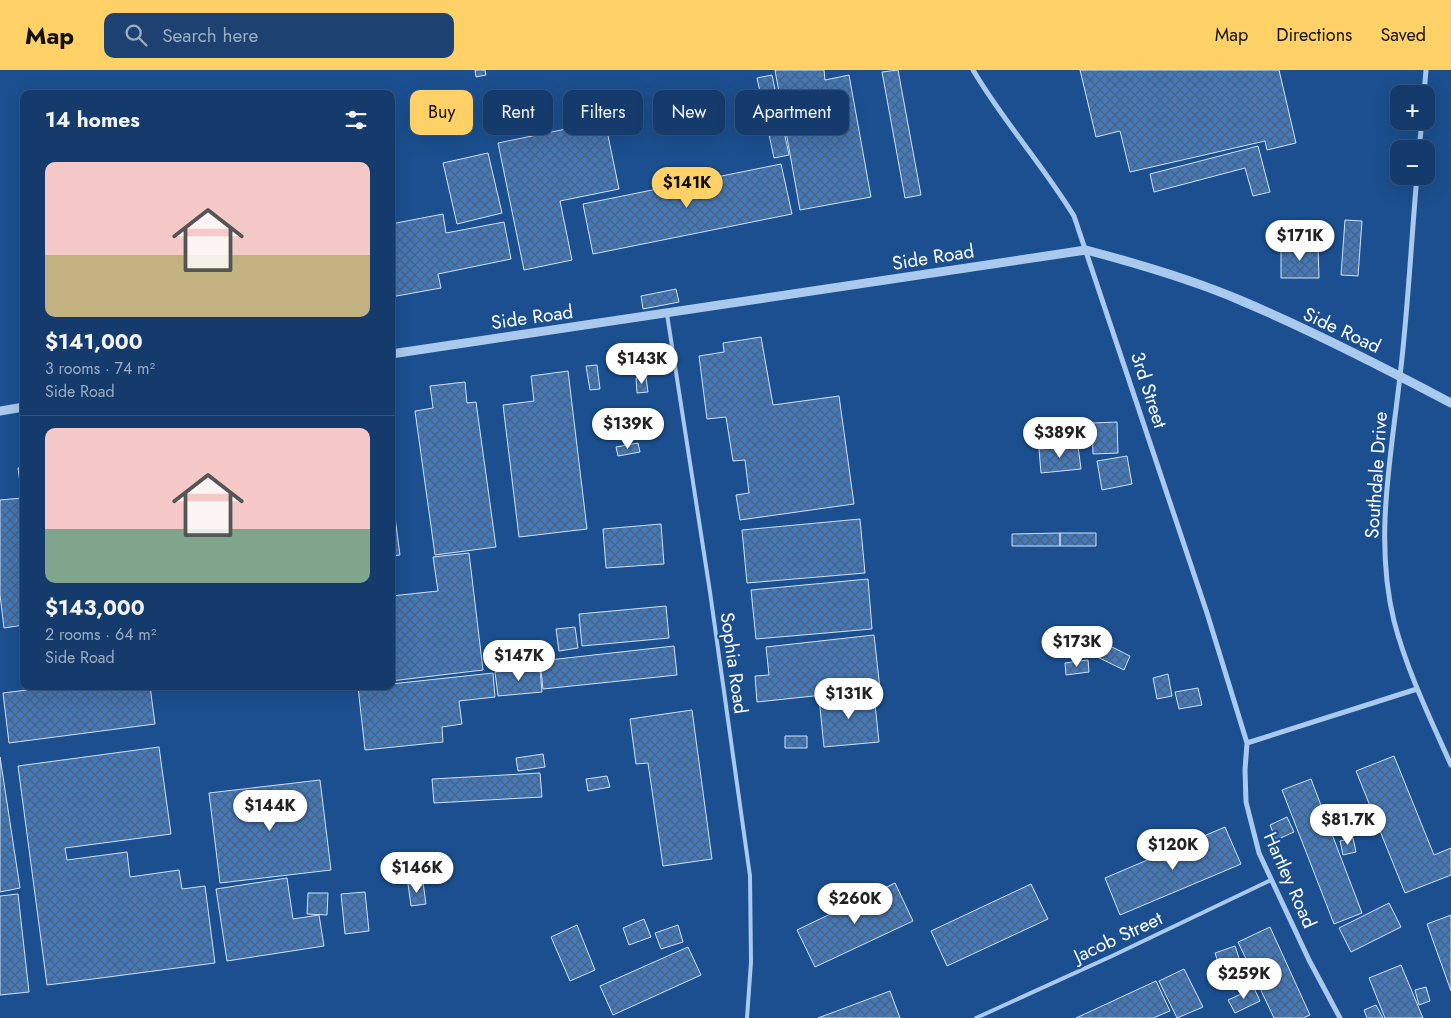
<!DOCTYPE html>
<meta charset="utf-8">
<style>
body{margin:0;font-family:Jost,sans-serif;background:#1d4271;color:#f1f3f6;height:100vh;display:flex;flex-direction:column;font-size:19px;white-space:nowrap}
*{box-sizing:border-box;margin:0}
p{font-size:16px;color:#9dadc1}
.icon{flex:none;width:28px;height:28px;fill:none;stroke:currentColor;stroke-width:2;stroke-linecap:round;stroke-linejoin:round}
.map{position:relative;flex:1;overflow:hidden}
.details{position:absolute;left:20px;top:20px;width:375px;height:600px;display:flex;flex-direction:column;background:#143b6b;border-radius:10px;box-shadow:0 5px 20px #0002,0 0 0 1px #33557e}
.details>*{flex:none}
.guide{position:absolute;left:410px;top:20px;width:475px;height:45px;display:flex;gap:10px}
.controls{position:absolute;left:1390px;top:15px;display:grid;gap:10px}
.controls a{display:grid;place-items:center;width:45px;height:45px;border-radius:10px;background:#143b6b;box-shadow:0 5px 20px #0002,0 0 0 1px #33557e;font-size:25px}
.price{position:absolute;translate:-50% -42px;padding:0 11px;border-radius:18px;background:#fff;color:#222;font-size:16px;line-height:32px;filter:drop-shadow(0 1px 2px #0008)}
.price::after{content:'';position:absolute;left:50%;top:30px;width:15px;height:11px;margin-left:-8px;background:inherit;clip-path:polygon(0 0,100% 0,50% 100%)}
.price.current{background:#ffd166;color:#111}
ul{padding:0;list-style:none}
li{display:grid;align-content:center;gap:10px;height:265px;padding:0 25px}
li+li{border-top:1px solid #33557e}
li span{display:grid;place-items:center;height:155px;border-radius:10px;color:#555}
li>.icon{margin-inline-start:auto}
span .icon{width:90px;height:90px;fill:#fffc;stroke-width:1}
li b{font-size:21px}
h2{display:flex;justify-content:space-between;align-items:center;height:60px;padding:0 25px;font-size:21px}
.pill{padding:0 18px;border-radius:10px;background:#143b6b;box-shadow:0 5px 20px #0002,0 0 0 1px #33557e;font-size:18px;line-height:45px}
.pill.current{background:#ffd166;color:#111}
header{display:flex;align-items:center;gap:30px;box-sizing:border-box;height:70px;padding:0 25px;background:#ffd166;color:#111}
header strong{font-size:24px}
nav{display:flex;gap:28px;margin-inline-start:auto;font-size:18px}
.search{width:350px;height:45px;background:#1d4271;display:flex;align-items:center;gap:12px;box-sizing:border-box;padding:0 18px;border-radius:10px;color:#9dadc1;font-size:19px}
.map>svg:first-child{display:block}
.building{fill:url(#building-cross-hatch);stroke:#cfe3fa}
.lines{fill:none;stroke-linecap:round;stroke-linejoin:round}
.service{stroke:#a9c9ee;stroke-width:4}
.minor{stroke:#a9c9ee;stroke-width:5}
.tertiary{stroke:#a9c9ee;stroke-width:9}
.labels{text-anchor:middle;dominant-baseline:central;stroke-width:4.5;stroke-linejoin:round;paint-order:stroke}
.street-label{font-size:19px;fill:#fff;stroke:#1b4f8f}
</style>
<header>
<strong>Map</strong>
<div class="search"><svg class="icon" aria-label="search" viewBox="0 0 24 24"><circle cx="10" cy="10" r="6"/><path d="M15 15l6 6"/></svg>Search here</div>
<nav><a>Map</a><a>Directions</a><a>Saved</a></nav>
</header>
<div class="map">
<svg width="1451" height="948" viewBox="0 0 1451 948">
<defs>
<pattern id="building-cross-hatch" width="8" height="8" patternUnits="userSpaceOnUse" patternTransform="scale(1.25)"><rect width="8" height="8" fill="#4478b7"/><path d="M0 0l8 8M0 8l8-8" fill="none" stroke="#486282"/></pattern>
</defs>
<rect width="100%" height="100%" fill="#1b4f8f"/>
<path class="building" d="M475 0H485L486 5 476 7Z
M775 0H824L825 10 849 5 871 127 800 140Z
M898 0 921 125 905 128 882 2Z
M1080 0H1279L1296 73 1267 80 1265 71 1130 102 1120 61 1096 67Z
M772 5 789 85 774 88 757 8Z
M605 51 619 119 560 131 572 190 524 200 498 73Z
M1258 76 1270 122 1253 126 1245 98 1154 122 1150 104Z
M488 83 502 143 457 154 443 93Z
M781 94 792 144 593 184 583 134Z
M443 144 446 163 504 152 511 189 438 204 441 218 391 227V154Z
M1345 150 1362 151 1358 206 1341 205Z
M1318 175 1319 208H1281V176Z
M676 219 679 232 643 239 641 226Z
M761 267 773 335 839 326 854 434 740 450 736 425 749 423 745 390 733 391 726 347 707 349 699 286 724 282 723 273Z
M597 295 600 319 590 320 586 296Z
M568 301 587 459 519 467 503 335 534 331 531 306Z
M646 307 648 322 637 323 636 308Z
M465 312 467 333 476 332 496 477 435 485 415 341 433 338 430 316Z
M1117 352 1118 383 1093 384 1092 353Z
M638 373 640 382 618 386 616 377Z
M1078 376 1081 399 1041 403 1039 379Z
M1127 386 1132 414 1102 420 1097 391Z
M24 397V555L4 558 0 525V430L22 428 18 398Z
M391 417 400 485 391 486Z
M860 449 865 503 747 513 742 460Z
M661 454 664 494 606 498 603 459Z
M1060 463H1096V476H1060Z
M1060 463V476H1012V464Z
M469 483 483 600 391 611V526L438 521 433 487Z
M868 509 872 559 756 569 751 520Z
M666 536 669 568 582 576 579 544Z
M575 557 578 578 559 581 556 559Z
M1086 564 1130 586 1124 600 1079 578Z
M874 565 880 619 757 632 755 606 769 605 766 577Z
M674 576 677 605 543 619 540 591Z
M1088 590 1089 602 1066 605 1065 593Z
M540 599 542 622 498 626 495 602Z
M493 603 495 627 459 631 462 654 442 657 443 672 365 680 358 617 391 616V614Z
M1168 604 1172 626 1157 629 1153 608Z
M58 616H150L155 654 9 673 3 623Z
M1198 618 1202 635 1179 639 1175 622Z
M874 624 879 672 824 677 819 628Z
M692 640 712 789 663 796 648 693 636 694 630 649Z
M785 666H807V678H785Z
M159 677 171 764 65 778 67 790 127 782 130 807 179 800 182 819 205 816 215 893 47 915 18 696Z
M543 684 545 697 518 701 516 688Z
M1394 686 1434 785 1451 778V805L1405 823 1356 701Z
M0 687 20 818 0 822Z
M540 703 542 727 434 733 432 709Z
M607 706 610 717 588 721 586 709Z
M1311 709 1362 843 1334 854 1282 720Z
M320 710 331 800 220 813 209 723Z
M1287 747 1294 762 1276 770 1270 755Z
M1225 757 1241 794 1120 845 1105 808Z
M1353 768 1356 782 1343 785 1340 771Z
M287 808 293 849 319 845 324 876 227 891 216 819Z
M423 812 426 834 411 836 408 814Z
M895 813 913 851 815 897 797 860Z
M1031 814 1048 849 947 896 931 861Z
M365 822 369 861 345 864 341 824Z
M308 823H328L327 845 307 844Z
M18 824 29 922 0 925V826Z
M1389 833 1401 857 1351 882 1339 858Z
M1451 845V921L1427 854Z
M644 849 651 867 629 875 623 858Z
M577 855 595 900 570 911 551 867Z
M678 855 683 872 661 879 655 863Z
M1270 857 1310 945 1303 948H1274L1238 872Z
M1235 876 1242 897 1222 904 1215 883Z
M688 877 701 905 613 945 600 916Z
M1401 895 1423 948H1385L1369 908Z
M1184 899 1203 937 1177 948 1159 911Z
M1156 911 1170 941 1153 948H1076Z
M1426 917 1430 931 1419 935 1415 920Z
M1254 918 1260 931 1235 943 1228 930Z
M890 921 900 948H818Z
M1376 935 1383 948H1367L1364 940Z"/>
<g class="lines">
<path class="service" d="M667 244 710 522 750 806 751 892 747 948
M976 948 1112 886 1271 810"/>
<path class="minor" d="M973 0C1003 51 1043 95 1074 146L1207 543 1247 673
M1424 24 1426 0
M1419 79 1422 51
M1417 106C1411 173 1408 240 1400 306 1391 387 1374 470 1394 551 1407 601 1430 648 1451 695
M1340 948 1309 890 1259 783 1246 732 1245 700 1247 673 1417 619"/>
<path class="tertiary" d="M391 284 1086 180C1139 194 1191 209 1242 231 1313 261 1383 297 1451 333
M0 341 24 337"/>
</g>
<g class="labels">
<g class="street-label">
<text transform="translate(933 187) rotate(-9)">Side Road</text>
<text transform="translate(532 247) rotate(-8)">Side Road</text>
<text transform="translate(1342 260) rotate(25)">Side Road</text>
<text transform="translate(1149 320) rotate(72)">3rd Street</text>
<text transform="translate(1376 405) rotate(-86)">Southdale Drive</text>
<text transform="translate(734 593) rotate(82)">Sophia Road</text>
<text transform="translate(1290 810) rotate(66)">Hartley Road</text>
<text transform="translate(1118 867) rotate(-25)">Jacob Street</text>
</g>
</g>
</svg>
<div class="controls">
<a>+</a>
<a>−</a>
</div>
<b class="price current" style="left:687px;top:139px">$141K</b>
<b class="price" style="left:1300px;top:192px">$171K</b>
<b class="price" style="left:642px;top:315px">$143K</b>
<b class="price" style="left:628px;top:380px">$139K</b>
<b class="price" style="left:1060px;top:389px">$389K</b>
<b class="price" style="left:1077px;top:598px">$173K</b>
<b class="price" style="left:519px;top:612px">$147K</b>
<b class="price" style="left:849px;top:650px">$131K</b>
<b class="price" style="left:270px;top:762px">$144K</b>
<b class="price" style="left:1348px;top:776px">$81.7K</b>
<b class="price" style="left:1173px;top:801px">$120K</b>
<b class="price" style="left:417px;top:824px">$146K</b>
<b class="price" style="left:855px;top:855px">$260K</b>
<b class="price" style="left:1244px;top:930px">$259K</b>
<div class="guide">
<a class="pill current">Buy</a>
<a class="pill">Rent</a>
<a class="pill">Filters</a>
<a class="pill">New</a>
<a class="pill">Apartment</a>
</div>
<section class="details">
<h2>14 homes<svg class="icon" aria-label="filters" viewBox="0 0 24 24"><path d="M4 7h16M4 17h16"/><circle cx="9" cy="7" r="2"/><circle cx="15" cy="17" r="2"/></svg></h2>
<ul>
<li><span style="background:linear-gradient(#f6c9c9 60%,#c2b280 0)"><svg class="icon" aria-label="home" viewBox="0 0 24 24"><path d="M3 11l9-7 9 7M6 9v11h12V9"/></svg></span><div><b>$141,000</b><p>3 rooms · 74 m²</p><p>Side Road</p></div></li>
<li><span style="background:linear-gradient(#f6c9c9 65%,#7fa58c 0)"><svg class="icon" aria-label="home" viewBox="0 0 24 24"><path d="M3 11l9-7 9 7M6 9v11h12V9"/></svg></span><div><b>$143,000</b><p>2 rooms · 64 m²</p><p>Side Road</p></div></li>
</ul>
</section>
</div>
